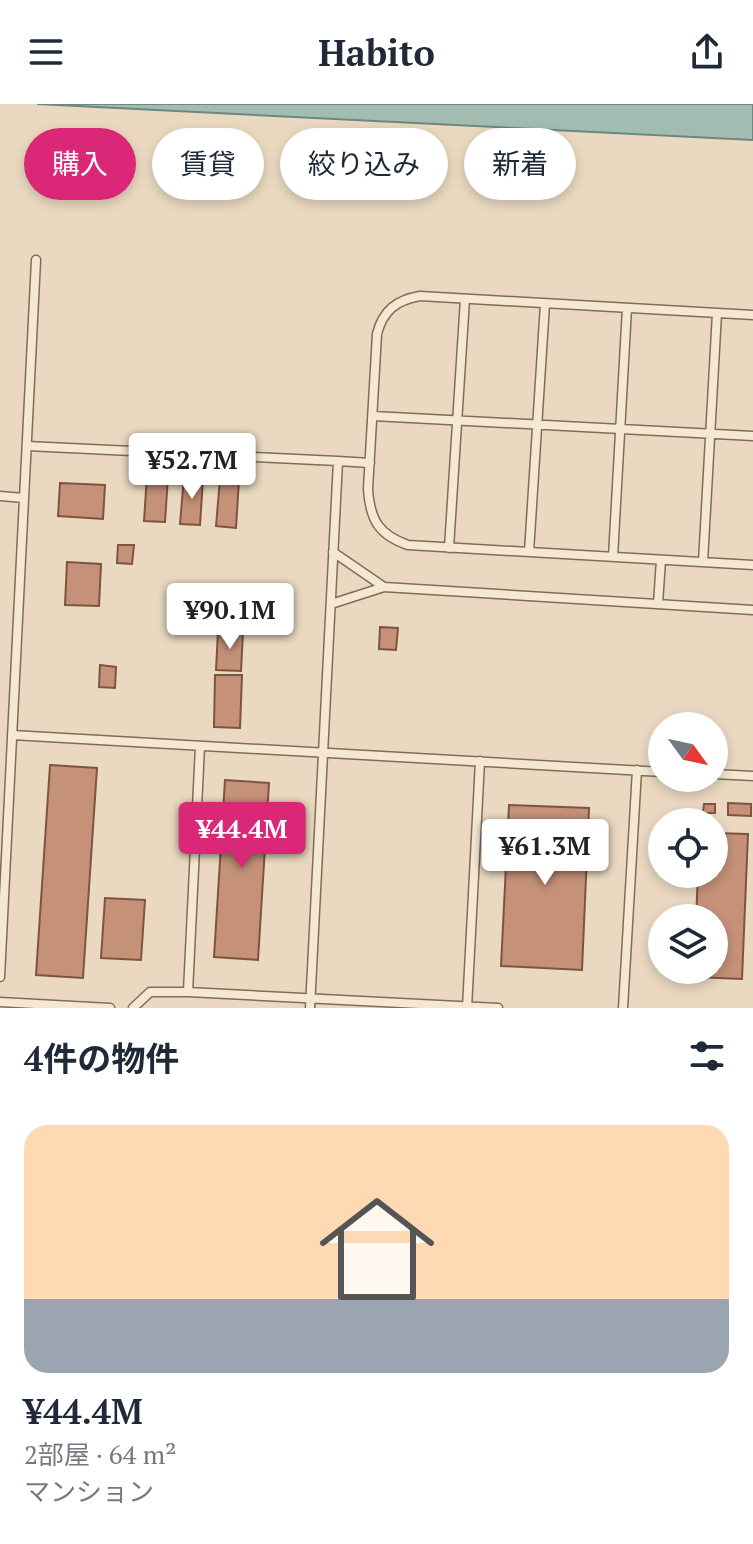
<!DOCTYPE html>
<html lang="ja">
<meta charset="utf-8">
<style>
body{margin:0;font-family:"PT Serif","Noto Sans JP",serif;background:#f6f6f7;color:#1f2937;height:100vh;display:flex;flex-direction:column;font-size:30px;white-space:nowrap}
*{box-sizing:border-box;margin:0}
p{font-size:26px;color:#747a83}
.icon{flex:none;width:44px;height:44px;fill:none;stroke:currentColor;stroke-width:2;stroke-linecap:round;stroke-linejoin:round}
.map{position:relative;height:904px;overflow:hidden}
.details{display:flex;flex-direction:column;background:#fff;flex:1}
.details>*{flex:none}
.top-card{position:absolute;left:24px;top:24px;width:706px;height:72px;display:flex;gap:16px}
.needle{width:52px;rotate:123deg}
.buttons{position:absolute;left:648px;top:608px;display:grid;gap:16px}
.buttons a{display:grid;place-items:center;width:80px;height:80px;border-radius:50%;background:#fff;box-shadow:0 4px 12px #0003;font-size:40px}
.price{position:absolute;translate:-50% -68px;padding:0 18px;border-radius:8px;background:#fff;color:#222;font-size:26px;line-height:52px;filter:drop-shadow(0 2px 4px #0008)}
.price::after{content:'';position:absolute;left:50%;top:48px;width:24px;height:18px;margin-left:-12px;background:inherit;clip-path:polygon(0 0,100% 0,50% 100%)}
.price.selected{background:#db2777;color:#fff}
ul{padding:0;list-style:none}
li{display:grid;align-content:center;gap:16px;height:424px;padding:0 24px}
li+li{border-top:2px solid #e0e1e3}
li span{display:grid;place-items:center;height:248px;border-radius:24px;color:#555}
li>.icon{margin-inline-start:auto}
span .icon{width:144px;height:144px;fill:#fffc;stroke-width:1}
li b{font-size:34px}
h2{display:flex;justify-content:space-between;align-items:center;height:96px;padding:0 24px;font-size:34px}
.chip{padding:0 28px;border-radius:36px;background:#fff;box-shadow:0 4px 12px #0003;font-size:28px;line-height:72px}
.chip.selected{background:#db2777;color:#fff}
header{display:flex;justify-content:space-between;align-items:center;height:104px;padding:0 24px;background:#fff;font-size:36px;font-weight:800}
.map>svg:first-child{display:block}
.water{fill:#a3bcb2;stroke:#6b897e;stroke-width:2}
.building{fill:#c59179;stroke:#7e5441;stroke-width:2}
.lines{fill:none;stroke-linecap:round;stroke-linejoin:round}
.service-casing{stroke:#816b5a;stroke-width:11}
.service{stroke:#f5e8d2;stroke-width:8}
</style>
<header><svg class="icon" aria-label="menu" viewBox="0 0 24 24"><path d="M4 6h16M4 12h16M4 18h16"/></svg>Habito<svg class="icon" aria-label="share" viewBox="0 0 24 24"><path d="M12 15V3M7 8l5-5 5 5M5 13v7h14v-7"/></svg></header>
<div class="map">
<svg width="753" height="904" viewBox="0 0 753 904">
<rect width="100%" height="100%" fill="#ead9c0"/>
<path class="water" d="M37 0H753V36Z"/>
<path class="building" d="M147 371 168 373 165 418 144 417Z
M184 373 203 374 200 421 180 420Z
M220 375 239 376 236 424 216 422Z
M60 379 105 381 103 415 58 412Z
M118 441H134L132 460 117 459Z
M67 458 101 460 99 502 65 501Z
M380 523 398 524 396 546 379 545Z
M218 527 243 528 241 567 216 566Z
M100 561 116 563 115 584 99 583Z
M215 571H242L240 624 214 623Z
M50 661 97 664 83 874 36 871Z
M225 676 269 679 258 856 214 853Z
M728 699 751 700V712L728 711Z
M704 700H715V709H703Z
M509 701 589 704 582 866 501 862Z
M714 729 748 730 742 875 693 873V866H714V814H696L698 770H714Z
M105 794 145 796 141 856 101 854Z"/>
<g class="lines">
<defs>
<path id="service" d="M753 211 420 192C397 196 383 206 377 230L368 385C370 416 379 431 408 441L753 461
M373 312 753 332
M27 342 338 357 310 904
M338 357 370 359
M0 392 24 394
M449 444 465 195
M333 448 384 483
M529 448 545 200
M613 453 627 204
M703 458 717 209
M331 500 384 483 753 506
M658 500 661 456
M12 631 662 668
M714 670 753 672
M0 873 36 156
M188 888 200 642
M0 898 110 904
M133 904 150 888H188L498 904
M467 904 480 657
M623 904 637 666"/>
</defs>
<use href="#service" class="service-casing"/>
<use href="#service" class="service"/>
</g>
</svg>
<div class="buttons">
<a><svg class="needle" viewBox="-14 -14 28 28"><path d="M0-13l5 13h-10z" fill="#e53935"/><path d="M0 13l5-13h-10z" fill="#747a83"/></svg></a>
<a><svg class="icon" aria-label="locate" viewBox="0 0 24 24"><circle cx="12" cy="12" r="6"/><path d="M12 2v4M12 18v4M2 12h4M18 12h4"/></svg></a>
<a><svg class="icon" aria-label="layers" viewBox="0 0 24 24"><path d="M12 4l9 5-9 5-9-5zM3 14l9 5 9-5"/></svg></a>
</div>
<b class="price" style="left:192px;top:397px">¥52.7M</b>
<b class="price" style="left:230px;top:547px">¥90.1M</b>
<b class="price selected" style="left:242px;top:766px">¥44.4M</b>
<b class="price" style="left:545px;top:783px">¥61.3M</b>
<div class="top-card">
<a class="chip selected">購入</a>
<a class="chip">賃貸</a>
<a class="chip">絞り込み</a>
<a class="chip">新着</a>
</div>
</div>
<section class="details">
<h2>4件の物件<svg class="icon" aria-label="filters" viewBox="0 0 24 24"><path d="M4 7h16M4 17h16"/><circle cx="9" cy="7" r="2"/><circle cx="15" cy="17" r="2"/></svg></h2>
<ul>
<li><span style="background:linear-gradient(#ffd9b3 70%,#9aa5b1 0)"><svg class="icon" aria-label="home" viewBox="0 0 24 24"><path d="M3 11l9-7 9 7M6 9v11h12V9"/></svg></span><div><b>¥44.4M</b><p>2部屋 · 64 m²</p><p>マンション</p></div></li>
</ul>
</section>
